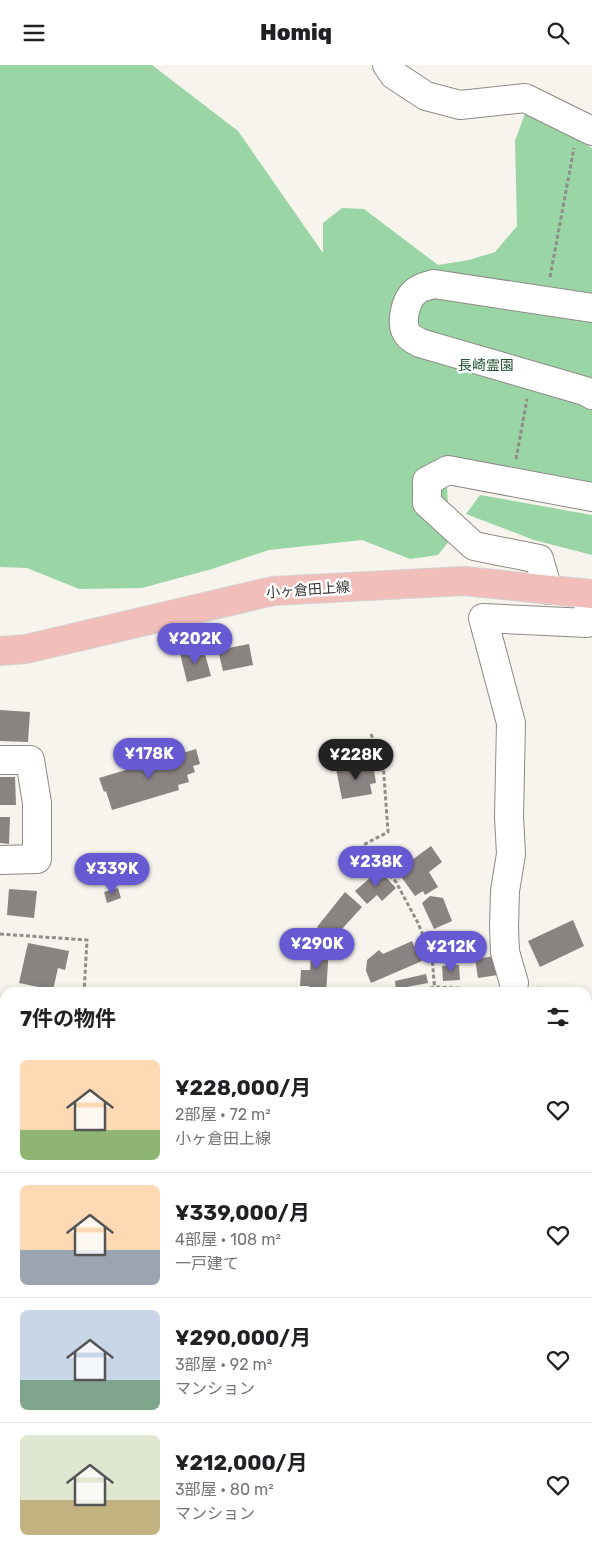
<!DOCTYPE html>
<html lang="ja">
<meta charset="utf-8">
<style>
body{margin:0;font-family:Rubik,"Noto Sans JP",sans-serif;background:#f6f6f6;color:#202124;height:100vh;display:flex;flex-direction:column;font-size:19px;white-space:nowrap}
*{box-sizing:border-box;margin:0}
p{font-size:16px;color:#757577}
.icon{flex:none;width:28px;height:28px;fill:none;stroke:currentColor;stroke-width:2;stroke-linecap:round;stroke-linejoin:round}
.map{position:relative;flex:1;overflow:hidden}
.sheet{position:absolute;left:0px;top:922px;width:592px;height:571px;display:flex;flex-direction:column;background:#fff;border-radius:15px 15px 0 0;box-shadow:0 2px 8px #0003}
.sheet>*{flex:none}
.price{position:absolute;translate:-50% -42px;padding:0 11px;border-radius:18px;background:#6759d2;color:#fff;font-size:16px;line-height:32px;filter:drop-shadow(0 1px 2px #0008)}
.price::after{content:'';position:absolute;left:50%;top:30px;width:15px;height:11px;margin-left:-8px;background:inherit;clip-path:polygon(0 0,100% 0,50% 100%)}
.price.selected{background:#222;color:#fff}
ul{padding:0;list-style:none}
li{display:flex;align-items:center;gap:15px;height:125px;padding:0 20px}
li+li{border-top:1px solid #e0e0e0}
li span{display:grid;place-items:center;flex:none;width:140px;height:100px;border-radius:8px;color:#555}
li>.icon{margin-inline-start:auto}
span .icon{width:60px;height:60px;fill:#fffc;stroke-width:1}
li b{font-size:21px}
h2{display:flex;justify-content:space-between;align-items:center;height:60px;padding:0 20px;font-size:21px}
header{display:flex;justify-content:space-between;align-items:center;height:65px;padding:0 20px;background:#fff;font-size:22px;font-weight:800}
.map>svg:first-child{display:block}
.green{fill:#9ad5a5}
.building{fill:#898381}
.lines{fill:none;stroke-linecap:round;stroke-linejoin:round}
.minor-casing{stroke:#8e8b86;stroke-width:30}
.major-casing{stroke:#d3d2d2;stroke-width:30}
.path{stroke:#8f8d89;stroke-width:3;stroke-dasharray:4 2.5;stroke-linecap:butt}
.minor{stroke:#fff;stroke-width:28}
.major{stroke:#f2beba;stroke-width:28}
.labels{text-anchor:middle;dominant-baseline:central;stroke-width:5;stroke-linejoin:round;paint-order:stroke}
.park-label{font-size:14px;fill:#1e522c;stroke:#fff}
.street-label{font-size:14px;fill:#353431;stroke:#fff}
</style>
<header><svg class="icon" aria-label="menu" viewBox="0 0 24 24"><path d="M4 6h16M4 12h16M4 18h16"/></svg>Homiq<svg class="icon" aria-label="search" viewBox="0 0 24 24"><circle cx="10" cy="10" r="6"/><path d="M15 15l6 6"/></svg></header>
<div class="map">
<svg width="592" height="1493" viewBox="0 0 592 1493">
<rect width="100%" height="100%" fill="#f7f4ee"/>
<path class="green" d="M0 0H152L238 66 323 188V158L342 143 364 144 438 200 469 195 495 187 517 161 515 76 526 46 592 83V441L444 416 447 422 450 475 438 490 410 494 362 475 269 485 212 504 142 523 79 524 27 503 0 502Z
M480 430 592 450V490L534 475 466 449Z
M588 1281C592 1301 592 1344 588 1361Z"/>
<path class="building" d="M249 579 253 600 223 606 218 585Z
M203 582 211 611 187 617 180 588Z
M0 645 30 647 28 677 0 676Z
M196 684 200 699 193 701 195 707 187 710 189 717 178 720 179 725 112 745 106 726 104 727 99 713Z
M366 698 368 706 374 705 376 718 370 719 372 729 342 734 336 704Z
M0 712H15L16 740H0Z
M0 752H10L9 779 0 778Z
M431 781 442 797 429 807 438 822 425 830 423 826 415 831 397 806Z
M379 805 396 823 382 836 377 830 367 839 355 826Z
M118 823 121 833 107 838 104 827Z
M9 824 37 826 34 853 7 850Z
M345 827 362 842 332 875 317 862Z
M430 831 443 833 452 856 434 864 422 838Z
M573 855 584 881 540 902 528 876Z
M412 876 422 896 371 918 366 906 367 895 379 885 383 889Z
M28 878 69 886 65 905 58 903 53 925 19 918Z
M312 878H323L329 883 326 928H309V921H300L301 905H310Z
M495 891 498 910 478 913 475 894Z
M459 900 460 915 443 916 442 901Z
M426 909 428 918 396 924 395 916Z
M588 1049 592 1051V1071L588 1070Z
M0 1114 5 1116V1154L0 1153Z
M0 1181 5 1182V1203L0 1202Z
M0 1247H5V1272H0Z
M0 1312 5 1313V1329H0Z
M2 1456 5 1457V1474L0 1471V1460Z
M588 1468 589 1472 592 1471V1493H586L585 1489H588Z
M0 1485 5 1487V1489H10L21 1493H0Z
M116 1489H153L150 1493H120L115 1490Z
M249 1489H277L271 1493H264L261 1490 258 1493H252Z
M285 1489H296L299 1493H278Z
M303 1489H331L334 1490 333 1493H305Z
M377 1489H393L395 1493H379Z
M403 1489H421L422 1492 404 1493Z
M444 1489H481L480 1493H443Z
M496 1489H505L517 1491 516 1493H495Z"/>
<g class="lines">
<defs>
<path id="minor" d="M387 0 394 10 426 31 460 40 525 33 592 66
M592 243 434 219C427 221 420 222 415 227 405 235 399 261 409 271 412 274 417 276 420 278L585 326 592 330
M548 525 539 494 474 481 427 438V416L448 405 592 432
M0 695H30L37 738V794L0 795
M514 918 505 887 504 862 505 826 511 789 509 752 511 658 483 553 587 558 590 529"/>
<path id="major" d="M0 586 26 584 273 526 464 516 592 529"/>
</defs>
<use href="#minor" class="minor-casing"/>
<use href="#major" class="major-casing"/>
<path class="path" d="M550 212 574 83
M516 394 527 334
M371 669 383 697 388 767 363 780 396 817 418 858 432 892 435 928
M0 869 87 875 84 928
M537 923 565 928
M411 928 435 922 492 925
M588 934 592 936
M588 1007 592 1002
M0 1173 5 1174
M0 1440 5 1428
M242 1489 244 1493
M345 1493 347 1489
M557 1493V1489"/>
<use href="#minor" class="minor"/>
<use href="#major" class="major"/>
</g>
<g class="labels">
<g class="park-label">
<text x="486" y="300">長崎霊園</text>
</g>
<g class="street-label">
<text transform="translate(308 525) rotate(-4)">小ヶ倉田上線</text>
</g>
</g>
</svg>
<b class="price" style="left:195px;top:600px">¥202K</b>
<b class="price" style="left:149px;top:715px">¥178K</b>
<b class="price selected" style="left:356px;top:716px">¥228K</b>
<b class="price" style="left:376px;top:823px">¥238K</b>
<b class="price" style="left:112px;top:830px">¥339K</b>
<b class="price" style="left:317px;top:905px">¥290K</b>
<b class="price" style="left:451px;top:908px">¥212K</b>
<section class="sheet">
<h2>7件の物件<svg class="icon" aria-label="filters" viewBox="0 0 24 24"><path d="M4 7h16M4 17h16"/><circle cx="9" cy="7" r="2"/><circle cx="15" cy="17" r="2"/></svg></h2>
<ul>
<li><span style="background:linear-gradient(#ffd9b3 70%,#8fb573 0)"><svg class="icon" aria-label="home" viewBox="0 0 24 24"><path d="M3 11l9-7 9 7M6 9v11h12V9"/></svg></span><div><b>¥228,000/月</b><p>2部屋 · 72 m²</p><p>小ヶ倉田上線</p></div><svg class="icon" aria-label="heart" viewBox="0 0 24 24"><path d="M12 20l-8-8c-3-5 5-10 8-4 3-6 11-1 8 4z"/></svg></li>
<li><span style="background:linear-gradient(#ffd9b3 65%,#9aa5b1 0)"><svg class="icon" aria-label="home" viewBox="0 0 24 24"><path d="M3 11l9-7 9 7M6 9v11h12V9"/></svg></span><div><b>¥339,000/月</b><p>4部屋 · 108 m²</p><p>一戸建て</p></div><svg class="icon" aria-label="heart" viewBox="0 0 24 24"><path d="M12 20l-8-8c-3-5 5-10 8-4 3-6 11-1 8 4z"/></svg></li>
<li><span style="background:linear-gradient(#c9d6e8 70%,#7fa58c 0)"><svg class="icon" aria-label="home" viewBox="0 0 24 24"><path d="M3 11l9-7 9 7M6 9v11h12V9"/></svg></span><div><b>¥290,000/月</b><p>3部屋 · 92 m²</p><p>マンション</p></div><svg class="icon" aria-label="heart" viewBox="0 0 24 24"><path d="M12 20l-8-8c-3-5 5-10 8-4 3-6 11-1 8 4z"/></svg></li>
<li><span style="background:linear-gradient(#dfe7d0 65%,#c2b280 0)"><svg class="icon" aria-label="home" viewBox="0 0 24 24"><path d="M3 11l9-7 9 7M6 9v11h12V9"/></svg></span><div><b>¥212,000/月</b><p>3部屋 · 80 m²</p><p>マンション</p></div><svg class="icon" aria-label="heart" viewBox="0 0 24 24"><path d="M12 20l-8-8c-3-5 5-10 8-4 3-6 11-1 8 4z"/></svg></li>
</ul>
</section>
</div>
